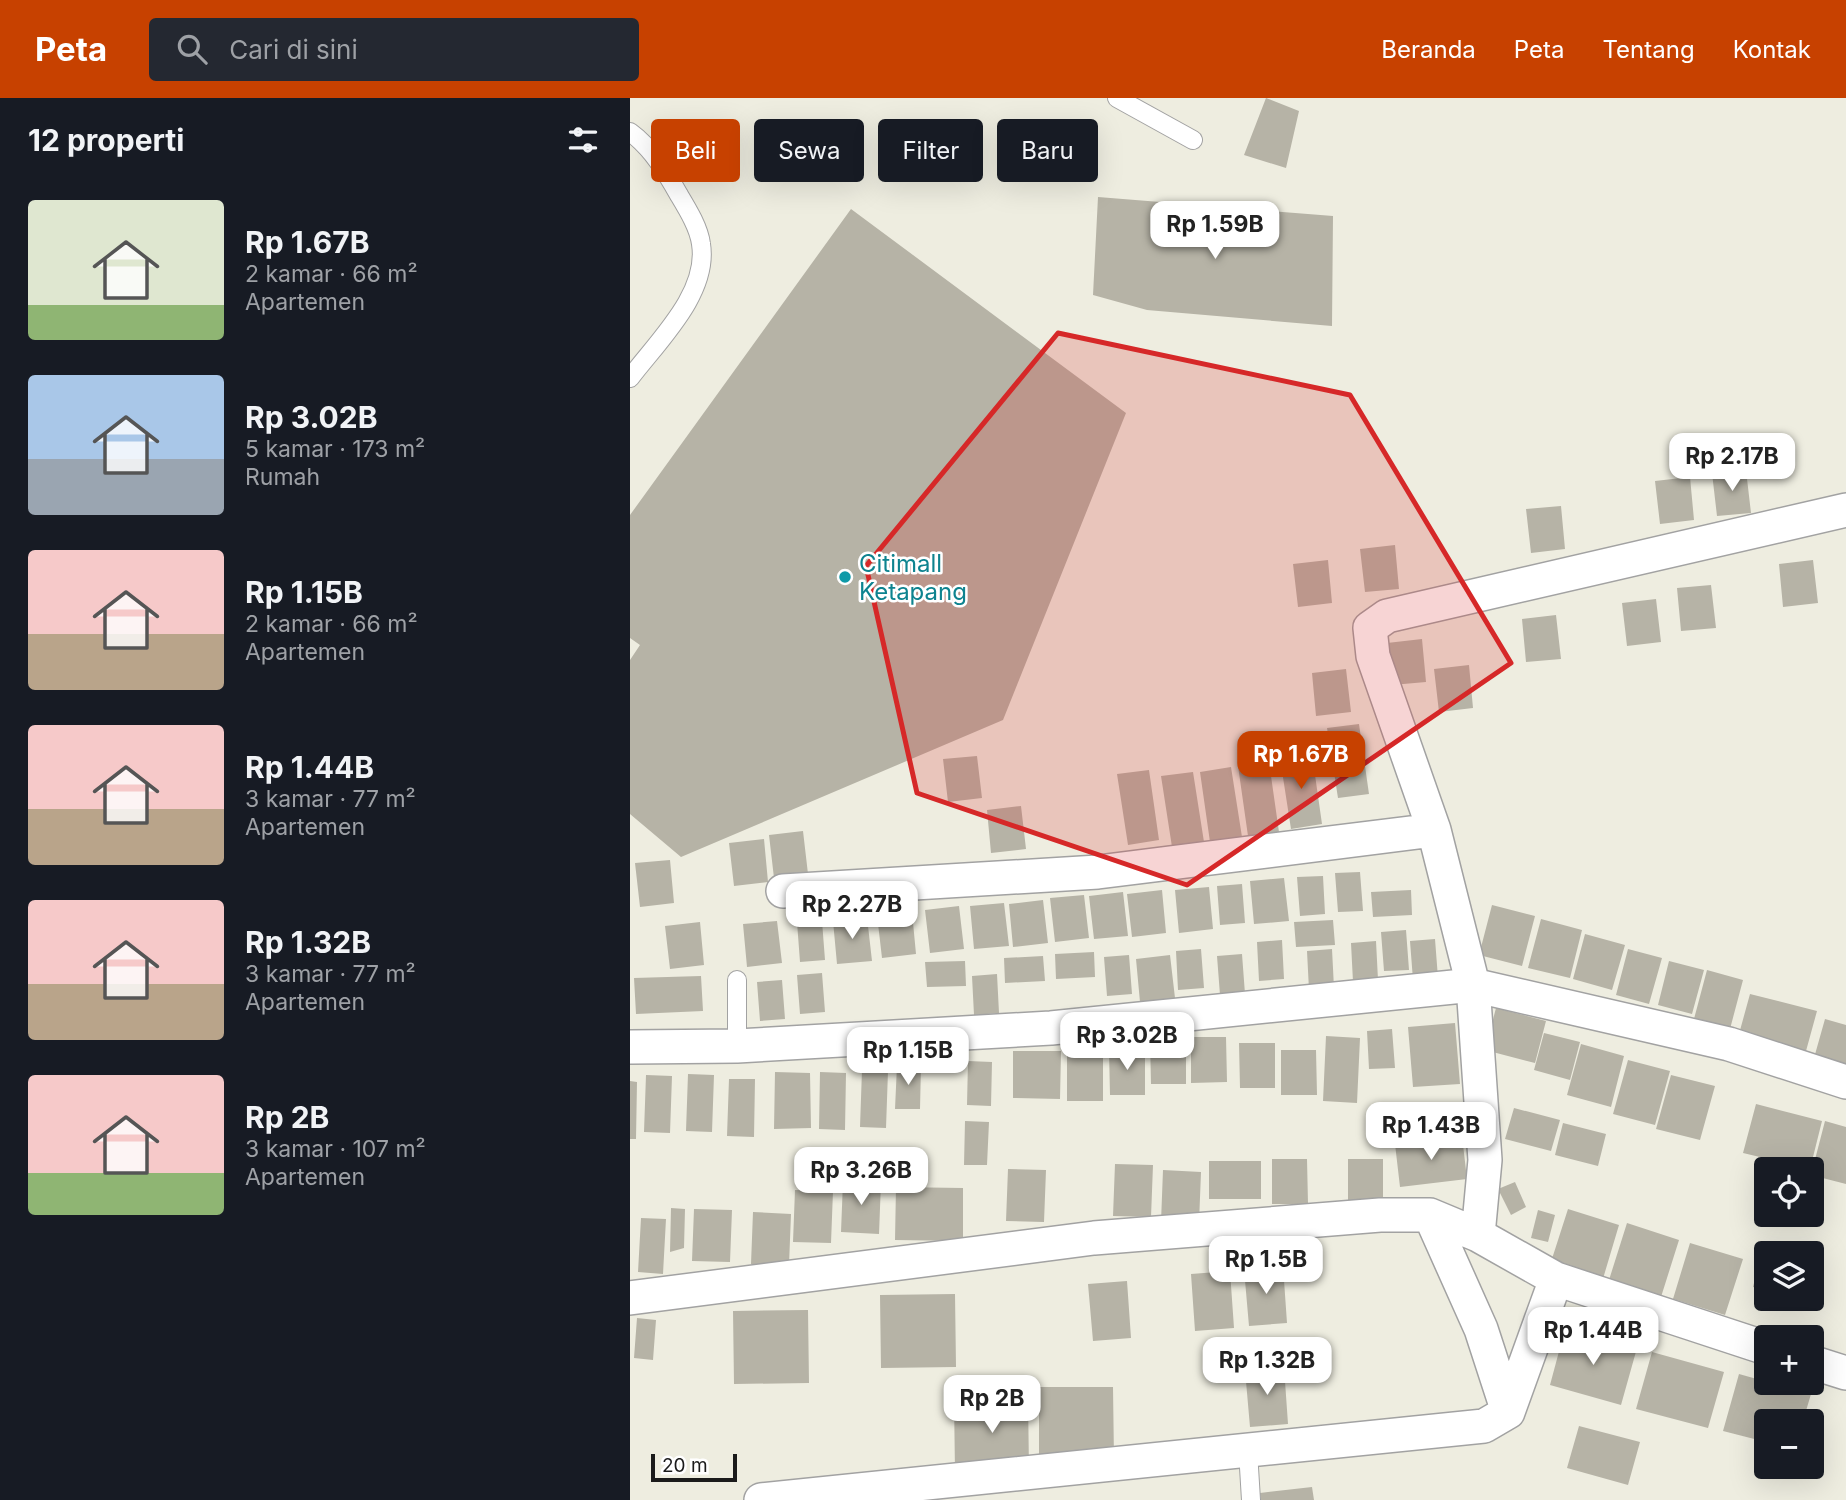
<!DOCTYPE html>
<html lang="id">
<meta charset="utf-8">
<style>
body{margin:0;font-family:Inter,sans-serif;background:#242831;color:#f1f3f6;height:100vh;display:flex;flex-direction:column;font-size:26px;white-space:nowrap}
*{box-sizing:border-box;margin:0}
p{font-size:23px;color:#9ea1a6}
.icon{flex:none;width:38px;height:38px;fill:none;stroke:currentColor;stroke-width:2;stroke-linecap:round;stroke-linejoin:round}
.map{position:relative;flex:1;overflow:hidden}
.drawer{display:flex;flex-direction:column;background:#171b24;width:630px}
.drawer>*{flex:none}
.top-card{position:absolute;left:21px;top:21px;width:665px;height:63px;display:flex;gap:14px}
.fabs{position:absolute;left:1124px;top:1059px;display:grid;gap:14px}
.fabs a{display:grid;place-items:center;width:70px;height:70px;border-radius:7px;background:#171b24;box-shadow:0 7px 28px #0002;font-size:35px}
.scale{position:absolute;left:21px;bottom:18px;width:86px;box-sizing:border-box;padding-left:7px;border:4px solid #1b1b1b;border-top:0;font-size:19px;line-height:24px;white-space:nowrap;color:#1b1b1b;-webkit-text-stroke:5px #fff;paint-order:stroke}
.price{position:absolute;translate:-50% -60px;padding:0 16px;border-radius:14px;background:#fff;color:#222;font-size:23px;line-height:46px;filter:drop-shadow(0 2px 4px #0008)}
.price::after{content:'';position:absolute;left:50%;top:42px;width:21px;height:16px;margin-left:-10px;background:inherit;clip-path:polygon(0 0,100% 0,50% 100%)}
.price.on{background:#c74100;color:#fff}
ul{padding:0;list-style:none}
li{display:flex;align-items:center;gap:21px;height:175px;padding:0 28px}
li span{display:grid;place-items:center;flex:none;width:196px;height:140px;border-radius:7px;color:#555}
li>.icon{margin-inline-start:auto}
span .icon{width:84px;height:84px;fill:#fffc;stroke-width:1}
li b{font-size:30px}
h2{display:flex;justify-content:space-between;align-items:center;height:84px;padding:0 28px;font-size:30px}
.pill{padding:0 24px;border-radius:7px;background:#171b24;box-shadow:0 7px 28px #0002;font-size:24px;line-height:63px}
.pill.on{background:#c74100;color:#fff}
header{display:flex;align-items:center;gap:42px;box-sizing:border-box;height:98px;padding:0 35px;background:#c74100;color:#fff}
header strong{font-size:33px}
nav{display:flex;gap:38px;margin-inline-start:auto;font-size:24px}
.search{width:490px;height:63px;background:#242831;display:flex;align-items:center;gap:18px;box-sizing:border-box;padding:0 24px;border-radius:7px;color:#9ea1a6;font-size:26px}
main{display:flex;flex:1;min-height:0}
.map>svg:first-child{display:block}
.building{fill:#b6b3a6}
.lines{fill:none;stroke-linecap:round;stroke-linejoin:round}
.lane-casing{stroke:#a2a2a2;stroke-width:20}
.street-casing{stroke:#a2a2a2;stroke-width:36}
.lane{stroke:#fff;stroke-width:18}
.street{stroke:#fff;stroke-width:33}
.marked{fill:#d62828;fill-opacity:0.2;stroke:#d62828;stroke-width:5;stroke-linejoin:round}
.culture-dot{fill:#0f9aa8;stroke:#fff;stroke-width:2.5}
.labels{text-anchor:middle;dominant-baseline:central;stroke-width:5;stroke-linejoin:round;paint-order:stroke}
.culture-label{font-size:24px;fill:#0d838f;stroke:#fff;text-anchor:start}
</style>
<header>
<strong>Peta</strong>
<div class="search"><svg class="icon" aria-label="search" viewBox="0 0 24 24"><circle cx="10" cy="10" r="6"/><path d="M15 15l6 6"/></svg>Cari di sini</div>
<nav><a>Beranda</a><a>Peta</a><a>Tentang</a><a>Kontak</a></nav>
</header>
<main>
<section class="drawer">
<h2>12 properti<svg class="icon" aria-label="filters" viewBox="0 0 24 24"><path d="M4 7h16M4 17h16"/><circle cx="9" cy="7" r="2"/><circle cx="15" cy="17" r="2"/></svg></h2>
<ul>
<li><span style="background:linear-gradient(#dfe7d0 75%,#8fb573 0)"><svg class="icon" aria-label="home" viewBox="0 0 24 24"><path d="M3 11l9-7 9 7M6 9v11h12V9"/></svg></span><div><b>Rp 1.67B</b><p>2 kamar · 66 m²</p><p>Apartemen</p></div></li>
<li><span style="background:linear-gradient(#a9c7e8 60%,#9aa5b1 0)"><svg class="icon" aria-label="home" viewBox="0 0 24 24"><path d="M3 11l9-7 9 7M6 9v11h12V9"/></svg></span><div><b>Rp 3.02B</b><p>5 kamar · 173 m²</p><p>Rumah</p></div></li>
<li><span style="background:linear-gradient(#f6c9c9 60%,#b9a48a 0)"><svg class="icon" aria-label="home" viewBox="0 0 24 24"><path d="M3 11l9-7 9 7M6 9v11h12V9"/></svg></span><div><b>Rp 1.15B</b><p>2 kamar · 66 m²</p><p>Apartemen</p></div></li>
<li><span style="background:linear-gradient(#f6c9c9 60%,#b9a48a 0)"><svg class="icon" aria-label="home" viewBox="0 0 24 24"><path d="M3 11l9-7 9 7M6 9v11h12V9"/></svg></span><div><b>Rp 1.44B</b><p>3 kamar · 77 m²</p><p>Apartemen</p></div></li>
<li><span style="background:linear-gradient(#f6c9c9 60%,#b9a48a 0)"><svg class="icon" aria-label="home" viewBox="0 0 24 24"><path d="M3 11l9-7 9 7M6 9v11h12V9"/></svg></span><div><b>Rp 1.32B</b><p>3 kamar · 77 m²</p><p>Apartemen</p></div></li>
<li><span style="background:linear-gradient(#f6c9c9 70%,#8fb573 0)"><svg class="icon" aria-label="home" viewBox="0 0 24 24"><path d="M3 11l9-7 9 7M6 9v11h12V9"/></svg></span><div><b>Rp 2B</b><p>3 kamar · 107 m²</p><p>Apartemen</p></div></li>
</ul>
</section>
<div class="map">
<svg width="1216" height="1402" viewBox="0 0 1216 1402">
<rect width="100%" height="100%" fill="#eeede0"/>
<path class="building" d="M636 0 669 13 656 70 614 57Z
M468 99 703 118 702 228 517 212 463 197Z
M221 111 496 315 373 622 51 759 0 716V562L10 547 0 540V417Z
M1116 372 1121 415 1087 418 1082 375Z
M1060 379 1064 422 1030 426 1025 383Z
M931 408 935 451 901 455 896 411Z
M765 447 769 491 735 494 730 451Z
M698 462 702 505 668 509 663 466Z
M1183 462 1188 505 1153 509 1149 466Z
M1081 487 1086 530 1051 533 1047 490Z
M1026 501 1031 544 997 548 992 505Z
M926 517 931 561 896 564 892 521Z
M792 541 796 584 762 587 757 545Z
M839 567 843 610 809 614 804 571Z
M716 571 721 614 686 618 682 575Z
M729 626 739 696 708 700 697 630Z
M682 656 692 726 661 731 650 660Z
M347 658 352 700 318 704 313 661Z
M639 664 649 734 618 738 608 668Z
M601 669 612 739 580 744 570 674Z
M519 672 529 742 498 747 487 676Z
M563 674 574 744 542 749 531 678Z
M391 708 396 751 361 755 357 712Z
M173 733 178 776 144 780 139 737Z
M134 741 138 784 104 788 99 745Z
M40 762 44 805 10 809 5 765Z
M730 774 733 813 708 814 705 775Z
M693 778 695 816 670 818 667 779Z
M654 780 659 823 624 826 620 783Z
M612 786 615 825 590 827 587 788Z
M579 789 583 831 549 835 545 792Z
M532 792 536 835 502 839 497 796Z
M781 792 782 817 743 819 741 794Z
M493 794 498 838 464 841 459 798Z
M454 797 459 840 425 844 420 800Z
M413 802 418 845 383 849 379 806Z
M374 805 379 848 344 851 340 808Z
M862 807 905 818 892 868 849 857Z
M329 808 334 851 300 855 295 812Z
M282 814 286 856 252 860 247 817Z
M237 819 242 863 207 866 203 823Z
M911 821 952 832 940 880 898 870Z
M703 822 705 847 666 849 664 824Z
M147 823 152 865 117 869 113 826Z
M192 823 195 862 170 864 167 824Z
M70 824 74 867 40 871 35 828Z
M776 832 779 872 754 873 751 834Z
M955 836 995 847 982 892 943 881Z
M805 841 808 880 783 882 780 843Z
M652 842 654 881 629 883 627 844Z
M746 843 748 882 723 884 721 845Z
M571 851 574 890 548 892 546 853Z
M702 851 704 890 679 892 677 853Z
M998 851 1032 860 1019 906 986 897Z
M464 854 465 879 426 881 425 856Z
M612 856 615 896 590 897 587 858Z
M499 857 502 896 477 898 474 859Z
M540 857 545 900 510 904 506 861Z
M413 858 415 883 375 885 374 860Z
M335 863 336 888 297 889 295 864Z
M1039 863 1074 872 1062 916 1028 907Z
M1077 872 1113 882 1100 931 1064 921Z
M192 875 195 914 170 916 167 877Z
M367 876 369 915 344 917 342 878Z
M71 878 73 913 6 916 4 880Z
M152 882 155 921 130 923 127 884Z
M1120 896 1187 913 1176 953 1109 936Z
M866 910 916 923 905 965 855 952Z
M1195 921 1216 927V968L1184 960Z
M825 925 830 986 783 989 778 929Z
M762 931 765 970 739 971 737 933Z
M914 935 950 944 940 982 904 972Z
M696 938 730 940 727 1005 693 1003Z
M561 939H596L597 984 561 985Z
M520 941H556V986H521Z
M609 945H645V990H610Z
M951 946 994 958 981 1009 937 997Z
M479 952H515V997H480Z
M651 952H686L687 997H651Z
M383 953H431L430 1001 383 1000Z
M437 958H473V1003H437Z
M998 962 1040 973 1025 1027 983 1016Z
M338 963 362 964 361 1008 337 1007Z
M267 967H291L290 1011H265Z
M232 972 258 973 256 1030 230 1029Z
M145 974 180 975 181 1030 144 1031Z
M190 974 216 975 215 1032 189 1031Z
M58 976 84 977 82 1034 56 1033Z
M16 977 42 978 40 1035 14 1034Z
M1041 977 1085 988 1070 1042 1026 1031Z
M99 981H125L124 1039 97 1038Z
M0 983 7 984 6 1041H0Z
M1126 1006 1192 1023 1180 1071 1113 1055Z
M884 1010 930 1022 921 1053 875 1041Z
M335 1023 359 1024 357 1067H334Z
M1195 1023 1216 1029V1086L1181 1077Z
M933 1025 976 1036 968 1068 925 1057Z
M832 1038 837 1081 770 1089 765 1046Z
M642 1061H677L678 1106H642Z
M718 1061H753V1106H718Z
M579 1063H631V1101H579Z
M485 1066 523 1067 521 1119 483 1118Z
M378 1071 416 1072 414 1124 376 1123Z
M533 1072 571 1074 569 1125 531 1124Z
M213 1083 251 1084 249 1136 211 1134Z
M885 1084 896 1109 881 1117 868 1091Z
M266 1089 333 1090V1143L265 1142Z
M165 1092 203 1093 201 1145 163 1144Z
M41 1110 55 1111 54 1150 40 1154Z
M64 1111 102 1112 100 1164 62 1163Z
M938 1111 989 1127 972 1184 920 1167Z
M908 1112 925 1117 918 1144 901 1140Z
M123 1114 161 1116 159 1167 121 1166Z
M11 1120 36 1121 33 1176 8 1174Z
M997 1125 1049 1142 1031 1199 979 1182Z
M1060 1145 1113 1161 1095 1217 1043 1201Z
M1130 1161 1136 1163V1192L1123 1189Z
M653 1168 657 1225 619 1228 614 1171Z
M600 1173 604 1230 565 1233 561 1176Z
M497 1183 501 1240 463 1243 458 1186Z
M325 1196 326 1269 251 1270 250 1197Z
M178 1212 179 1285 104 1286 103 1213Z
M7 1220 26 1222 23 1262 4 1260Z
M935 1231 1007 1250 991 1307 920 1287Z
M1022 1254 1094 1274 1078 1330 1006 1311Z
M654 1269 658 1326 620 1329 615 1272Z
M1109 1276 1181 1296 1173 1323H1136V1344L1093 1333Z
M409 1289H483L484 1362H409Z
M398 1300 399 1373 325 1374 324 1302Z
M949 1328 1010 1344 998 1387 937 1370Z
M682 1389 684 1402H631L630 1395Z"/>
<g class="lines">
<defs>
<path id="lane" d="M487 0 563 42
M0 34C22 50 36 74 49 97 58 112 69 130 71 146 79 195 28 243 0 280
M107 882V948
M618 1353 621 1402"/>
<path id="street" d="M804 732 743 558 740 530 757 518 1216 412
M153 793 468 774 804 732 843 887 855 1062 848 1137
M0 949 107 948 421 930 843 887 1099 946 1216 984
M0 1200 464 1140 750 1117H800L848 1137 926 1181 1136 1250
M1181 1264 1216 1275
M878 1314 926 1181
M131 1402 854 1328 878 1314 851 1231 800 1117"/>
</defs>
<use href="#lane" class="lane-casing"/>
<use href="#street" class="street-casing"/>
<use href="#lane" class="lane"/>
<use href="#street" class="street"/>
</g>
<path class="marked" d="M428 235 720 297 881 565 557 787 287 695 236 468Z"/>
<circle class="culture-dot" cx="215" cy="479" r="7"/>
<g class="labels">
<g class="culture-label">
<text x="229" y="465">Citimall<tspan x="229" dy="28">Ketapang</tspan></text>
</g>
</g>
</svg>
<div class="fabs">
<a><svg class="icon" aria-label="locate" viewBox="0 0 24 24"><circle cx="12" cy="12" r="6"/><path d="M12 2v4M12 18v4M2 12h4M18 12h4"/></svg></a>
<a><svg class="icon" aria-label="layers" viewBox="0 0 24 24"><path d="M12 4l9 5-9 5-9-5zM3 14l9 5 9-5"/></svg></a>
<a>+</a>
<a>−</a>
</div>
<div class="scale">20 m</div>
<b class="price" style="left:585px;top:163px">Rp 1.59B</b>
<b class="price" style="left:1102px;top:395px">Rp 2.17B</b>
<b class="price on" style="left:671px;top:693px">Rp 1.67B</b>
<b class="price" style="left:222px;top:843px">Rp 2.27B</b>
<b class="price" style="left:497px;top:974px">Rp 3.02B</b>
<b class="price" style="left:278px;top:989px">Rp 1.15B</b>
<b class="price" style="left:801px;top:1064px">Rp 1.43B</b>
<b class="price" style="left:231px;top:1109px">Rp 3.26B</b>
<b class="price" style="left:636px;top:1198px">Rp 1.5B</b>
<b class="price" style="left:963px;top:1269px">Rp 1.44B</b>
<b class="price" style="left:637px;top:1299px">Rp 1.32B</b>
<b class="price" style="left:362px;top:1337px">Rp 2B</b>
<div class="top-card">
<a class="pill on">Beli</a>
<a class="pill">Sewa</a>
<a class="pill">Filter</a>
<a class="pill">Baru</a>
</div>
</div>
</main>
